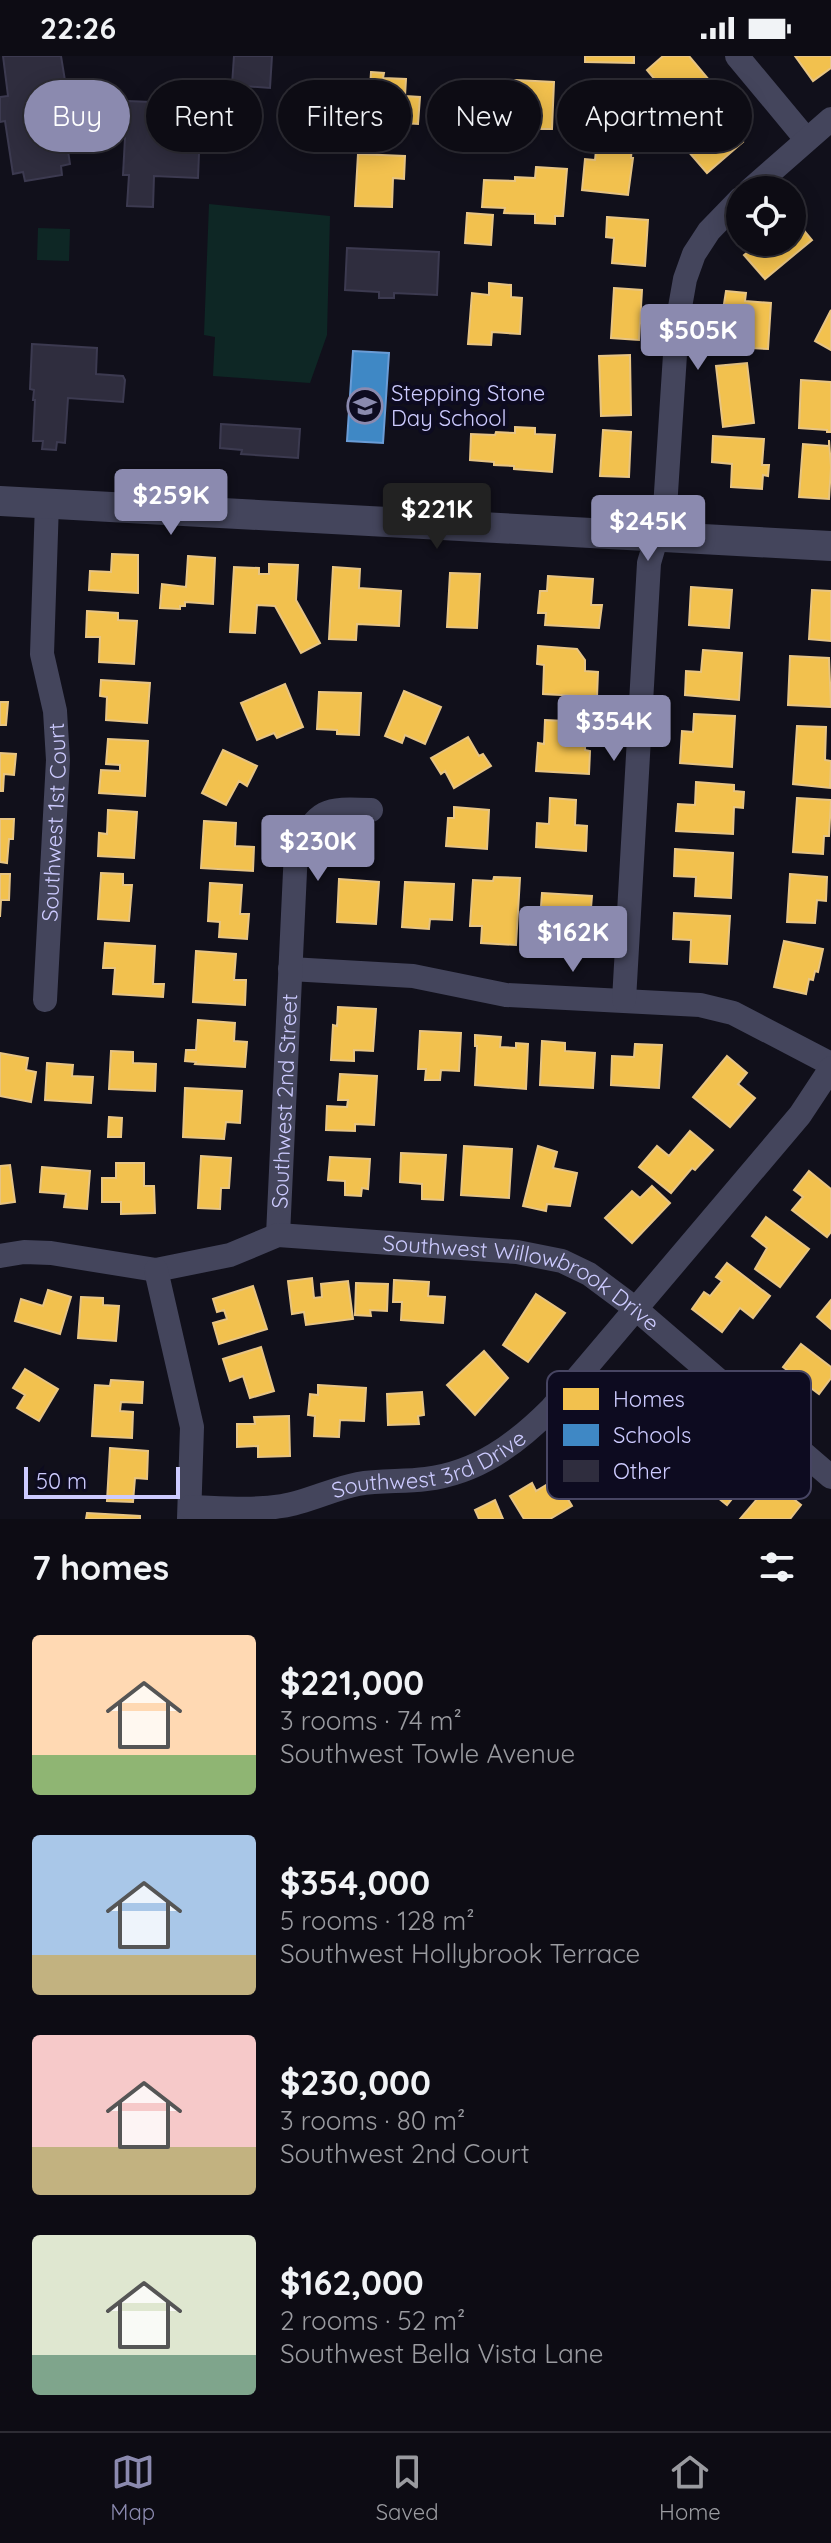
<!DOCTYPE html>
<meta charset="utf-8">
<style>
body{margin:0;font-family:Quicksand,sans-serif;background:#1b1a22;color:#f1f3f6;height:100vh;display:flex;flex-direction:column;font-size:30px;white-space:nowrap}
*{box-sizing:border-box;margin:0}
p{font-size:26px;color:#9a9ba0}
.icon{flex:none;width:44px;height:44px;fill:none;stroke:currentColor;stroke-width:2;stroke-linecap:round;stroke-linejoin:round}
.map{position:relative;height:1463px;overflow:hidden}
.details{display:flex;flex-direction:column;background:#0d0c14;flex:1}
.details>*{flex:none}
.hud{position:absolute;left:24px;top:24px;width:784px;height:72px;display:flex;gap:16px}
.tools{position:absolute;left:726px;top:120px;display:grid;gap:16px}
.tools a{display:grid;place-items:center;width:80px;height:80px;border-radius:50%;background:#0d0c14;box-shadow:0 4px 20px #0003,0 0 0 2px #2d2c34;font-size:40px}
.scale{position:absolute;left:24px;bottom:20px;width:156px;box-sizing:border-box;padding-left:8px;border:4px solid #cdcbff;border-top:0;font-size:22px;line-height:28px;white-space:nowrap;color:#cdcbff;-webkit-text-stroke:6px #0d0b20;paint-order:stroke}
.price{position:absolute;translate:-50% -68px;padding:0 18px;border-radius:8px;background:#8b8aaf;color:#fff;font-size:26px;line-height:52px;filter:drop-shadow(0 2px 4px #0008)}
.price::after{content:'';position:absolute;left:50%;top:48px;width:24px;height:18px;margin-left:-12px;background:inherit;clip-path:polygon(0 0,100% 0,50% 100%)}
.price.active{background:#222;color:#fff}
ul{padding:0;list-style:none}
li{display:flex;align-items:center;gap:24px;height:200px;padding:0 32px}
li span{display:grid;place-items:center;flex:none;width:224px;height:160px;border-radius:8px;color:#555}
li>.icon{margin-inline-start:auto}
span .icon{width:96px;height:96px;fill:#fffc;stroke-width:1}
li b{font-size:34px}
h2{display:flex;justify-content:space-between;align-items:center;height:96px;padding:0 32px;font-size:34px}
.tag{padding:0 28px;border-radius:36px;background:#0d0c14;box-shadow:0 4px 20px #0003,0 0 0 2px #2d2c34;font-size:28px;line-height:72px}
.tag.active{background:#8b8aaf;color:#fff}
.status{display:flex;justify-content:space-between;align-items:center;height:56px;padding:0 40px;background:#0d0c14;direction:ltr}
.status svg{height:22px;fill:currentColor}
.tabs{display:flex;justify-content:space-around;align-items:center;height:112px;border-top:2px solid #2d2c34;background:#0d0c14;font-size:22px;color:#9a9ba0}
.tabs a{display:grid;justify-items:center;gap:4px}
.tabs .active{color:#8b8aaf}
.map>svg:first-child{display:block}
.green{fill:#0e2725}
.homes{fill:#f2c14e;stroke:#e7c483;stroke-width:2}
.schools{fill:#3f88c5;stroke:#6a9cd6;stroke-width:2}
.building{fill:#2f2d3e;stroke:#3c3a50;stroke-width:2}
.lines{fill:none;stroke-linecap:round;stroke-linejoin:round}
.minor{stroke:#44455c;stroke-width:24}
.tertiary{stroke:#44455c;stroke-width:30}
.labels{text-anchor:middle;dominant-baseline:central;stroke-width:8;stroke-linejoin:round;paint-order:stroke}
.poi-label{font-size:22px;fill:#cdcbff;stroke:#0d0b20;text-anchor:start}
.street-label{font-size:22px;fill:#cdcbff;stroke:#0d0b20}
.key{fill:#0d0b20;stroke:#474563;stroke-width:2}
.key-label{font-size:22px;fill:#cdcbff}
</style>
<div class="status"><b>22:26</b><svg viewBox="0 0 49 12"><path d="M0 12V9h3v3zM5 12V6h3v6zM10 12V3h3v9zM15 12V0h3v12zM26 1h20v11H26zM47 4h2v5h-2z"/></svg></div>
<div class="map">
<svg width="831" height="1463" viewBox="0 0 831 1463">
<rect width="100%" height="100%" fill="#11101b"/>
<path class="green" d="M209 148 330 160 327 279 310 327 213 320 215 281 204 279Z
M38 172 70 173 69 205 37 204Z"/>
<path class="homes" d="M585 0H634V7L585 6Z
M663 0H689L710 25 678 51 647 14Z
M795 0H831V12L813 25Z
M371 16 384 17 383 22 406 23 405 40 420 41 418 68 368 65Z
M515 24 554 26 552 73H506L507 49H515Z
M607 62 624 64 633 76 631 102H633L628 139 582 134 585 103 595 104 598 75Z
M725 64 743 86 707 117 688 95Z
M358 98 405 100 404 123 393 122 392 151 355 150Z
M536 111 567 113 563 160H555V168L535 167V158L504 157 505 152 482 151 484 124 515 125V121L535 122Z
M467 157 493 159 491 189 465 187Z
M792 160 812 184 765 223 744 199 760 186H792Z
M607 161 648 164 645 210 612 207 614 182 606 181Z
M489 227 511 229V241L522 242 520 278 492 276 491 289 468 288 472 237 489 239Z
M614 232 642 234 639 284 611 282Z
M726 235 746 237 745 245 771 247 768 293 732 291 733 272H741V269L721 267Z
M831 254V294L815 285Z
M630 299 631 359 601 360 599 300Z
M747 307 754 367 723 371 716 310Z
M801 324 831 326V376H827V374L799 372Z
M515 371 535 372V378L555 379 552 416 514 413V410L494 409V406L470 404 471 378 495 379 496 376 515 377Z
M603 374 631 376 629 421 600 420Z
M713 380 764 383 762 409H769L768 420 763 419 762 433 731 431 732 408 712 406Z
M829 384 831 411 829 443 799 441 803 388 829 390Z
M112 498 138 499V537L89 534 90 515 111 516Z
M188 500 215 502 213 548 185 546V550H180V553L160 552 162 528 186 531Z
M269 508 298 509 296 544 320 587 301 597 275 550 257 549 255 577 230 576 234 511 259 512V518H269Z
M333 511 360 513 359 532 401 535 399 570 357 568 356 584 329 583Z
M450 517 480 518 477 572 447 571Z
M548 520 593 523 591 549H602L599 572 545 569 546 557H538L540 535H547Z
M691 531 732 534 729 572 689 569Z
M812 534 831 535V585L809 583Z
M87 555 118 557V564L137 565 134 608 99 606 100 581H86Z
M538 590 577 593 585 604V615L598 616 597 641 543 638 544 609 537 608Z
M703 594 742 597 739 644 685 639 686 615 701 616Z
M790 600 829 602 831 651 788 649Z
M101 624 150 627 147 667 106 664 107 641 100 640Z
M285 628 303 671 277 682 274 677 257 684 241 647Z
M404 635 441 651 425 688 405 679 402 687 385 680Z
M319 636 361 637 359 679 337 678V674L317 673Z
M0 646H8L6 669H0Z
M694 658 735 660 732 711 680 707 682 675 693 676Z
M545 664 586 666 585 694 590 695 589 718 536 715 538 687 544 688Z
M797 670 826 671 825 704 831 705 830 732 793 728Z
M468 681 479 700 483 698 491 710 454 732 445 715 441 718 431 702Z
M108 683 148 685 145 740 99 737 101 714 120 715V709L106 708Z
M223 694 257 710 247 730 239 725 226 749 202 737Z
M0 697 16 698 14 719 4 718 3 735H0Z
M696 726 734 729V735L744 736 743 752 734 751 733 778 676 775 678 748 695 749Z
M550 742 576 744 575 769 587 770 586 795 536 791 537 767 549 768Z
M797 742 831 744 829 780H824L823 798 793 796Z
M454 751 489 754 487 793 446 790 448 762H454Z
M108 754 137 756 134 802 98 800 99 777 107 778Z
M0 763H14L13 783H9L7 807 0 806Z
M204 765 236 767 235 790 254 791 253 815 201 812Z
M675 793 733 797 731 842 695 840 696 821 674 820Z
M101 817 123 818V829H132L129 865 98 863Z
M0 818H10L9 844H1L0 861Z
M790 818 827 821 826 845 817 844 815 867 787 866Z
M494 821 520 822 516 889 481 887 482 870H470L473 824 493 825Z
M339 823 379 826 376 868 337 866Z
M405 826 454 828 452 864 430 863 429 873 402 871Z
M210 827 242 829 240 858H249L247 883 219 881 220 866 208 865Z
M542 837 592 840 589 875 565 873 563 891 538 890Z
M674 857 730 860 727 908 690 906 691 884 673 883Z
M784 885 823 893 818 916 815 915 813 924 809 923 806 938 774 931Z
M105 887 155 890 153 928H164L163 941 113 938 115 912H103Z
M196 895 236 898 234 924H246L245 949 193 946Z
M338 951 376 953 373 995 354 994V1005L331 1004 333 969 337 970Z
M198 964 235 967 234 985 247 986 245 1011 195 1008 196 1006 185 1005 186 994H196Z
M420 975 461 977 459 1015 441 1014 440 1024H425L426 1013H418Z
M475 979 501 981 500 991 516 992V987L528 988 526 1033 475 1029 477 990H475Z
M542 985 565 987V995L595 997 593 1032 540 1029Z
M635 988 662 989 659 1032 611 1029 612 1000 634 1001Z
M111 995 133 996V1007L156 1008 155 1035 109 1033Z
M0 997 28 1002 26 1014 36 1016 31 1046 0 1040Z
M727 1000 747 1017 738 1028 755 1042 730 1071 693 1041Z
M47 1007 73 1009 72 1020 93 1021 91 1047 45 1044Z
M340 1018 377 1020 374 1069 355 1068V1075L326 1074 327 1050 347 1051 348 1044H338Z
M185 1032 242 1035 240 1067 226 1066 224 1083 183 1081Z
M109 1061 122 1062 121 1081H108Z
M690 1075 713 1094 695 1114 692 1112 671 1137 639 1111 657 1090 669 1100Z
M464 1090 512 1093 509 1142 461 1139Z
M538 1090 557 1096 553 1112 577 1117 570 1150 547 1148 546 1155 523 1150Z
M401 1097 446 1099 443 1144 422 1143V1128L400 1126Z
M201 1100 231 1102 229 1132H221L220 1153 198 1152Z
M330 1101 370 1103 368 1133 362 1132 361 1140 345 1139V1125L328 1124Z
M116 1107H144V1130H154L155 1157 121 1158V1146H102V1122H116Z
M10 1109 15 1146 0 1148V1110Z
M42 1111 90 1115 87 1153 64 1151 66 1138 40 1136Z
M809 1115 831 1133V1176L827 1181 792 1154 803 1141 794 1134Z
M652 1130 670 1147 632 1187 605 1162 632 1135 640 1142Z
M766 1161 809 1193 780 1231 755 1213 767 1192 752 1180Z
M727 1207 770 1240 753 1262 740 1252 722 1276 692 1253 704 1236 710 1240 722 1225 716 1221Z
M312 1222 314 1242 322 1241 321 1228 348 1225 353 1263 306 1269 304 1256 292 1258 288 1225Z
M394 1224 429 1226 428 1240 445 1241 443 1267 401 1264 402 1246H393Z
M356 1227 388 1228 387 1255 370 1254 371 1260 355 1259Z
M253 1230 267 1273 219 1288 213 1267 227 1263 224 1254 217 1256 213 1243Z
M48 1234 71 1241 60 1278 15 1265 21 1243 43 1250Z
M536 1238 565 1257 528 1306 503 1289Z
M81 1241 103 1242V1249L119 1250 116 1285 78 1282Z
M831 1244V1273L817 1261Z
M801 1288 831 1311V1322L819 1338 783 1311Z
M261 1291 274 1335 250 1342 243 1320 230 1325 223 1303Z
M484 1295 508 1322 475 1359 447 1329Z
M25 1313 58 1333 39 1365 17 1352 25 1339 13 1332Z
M111 1324 143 1326 142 1347 121 1346 120 1355 133 1356 132 1382 92 1380 95 1329 110 1330Z
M318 1329 366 1332 364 1365 340 1364 339 1381 314 1380 315 1360 308 1359 310 1338 318 1339Z
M422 1336 424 1359 418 1360 419 1368 388 1369 387 1338Z
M289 1360 290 1400 258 1401V1390L237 1391V1368H255L254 1361Z
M110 1392 148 1395 147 1423 135 1422 133 1446 107 1445Z
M700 1392 723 1412 737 1395 757 1412 727 1449 682 1413Z
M556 1423 572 1450 550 1463H524L510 1440 532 1427 536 1435Z
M780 1432 801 1449 790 1463H740L763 1436 771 1442Z
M495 1444 503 1463H479L475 1454Z
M87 1457 140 1460V1463H86Z"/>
<path class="schools" d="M353 295 389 297 383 387 347 385Z"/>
<path class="building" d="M3 0H61L68 43 57 45 59 55H62L70 108 61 110 62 119 25 125 23 116 13 118 5 65 0 66V41L8 40Z
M234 0H272L270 32 232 29Z
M127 45 201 48 198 122 154 120 153 151 127 150 129 119H123Z
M347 192 439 196 437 239 394 237V242H379V236L345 234Z
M32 288 97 292 96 318 123 320 125 324 123 346 68 342 65 387 57 386 56 394 42 393 43 385H33L35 344H33L34 334 30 333Z
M221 368 300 373 298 402 241 398 242 394 220 392Z"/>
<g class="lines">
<g class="minor">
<path d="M737 0 806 83"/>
<path d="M750 134 831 63"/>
<path d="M290 913 413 920 506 939 700 949 733 957 831 1008"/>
<path id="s1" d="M45 944 58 704 55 655 42 598 47 447"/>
<path d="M624 944 649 507 665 452 677 268 685 223 694 198 709 175 740 143"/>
<path id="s2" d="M278 1179 296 794C320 753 323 752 371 754"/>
<path id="s3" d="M0 1200 24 1196 51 1197 156 1214 230 1199 278 1179 517 1196 562 1205 589 1218 636 1253 831 1421"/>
<path d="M156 1214 192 1371 189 1463"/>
<path id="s4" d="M190 1451C221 1452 252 1455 282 1450 308 1446 332 1433 358 1428 381 1424 403 1426 426 1423 477 1417 516 1388 551 1353L800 1059 831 1012"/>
</g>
<path class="tertiary" d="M0 445 831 490"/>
</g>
<defs>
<symbol id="school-ring" viewBox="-11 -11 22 22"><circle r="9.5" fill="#0d0b20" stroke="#8b8aaf" stroke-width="1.5"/><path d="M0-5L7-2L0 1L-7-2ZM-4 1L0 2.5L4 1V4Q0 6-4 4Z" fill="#8b8aaf"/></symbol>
</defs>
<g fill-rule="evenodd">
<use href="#school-ring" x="345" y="330" width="40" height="40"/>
</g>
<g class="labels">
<g class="poi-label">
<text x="391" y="337">Stepping Stone<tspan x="391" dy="25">Day School</tspan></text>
</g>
<g class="street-label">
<text stroke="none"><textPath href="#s1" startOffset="178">Southwest 1st Court</textPath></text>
<text stroke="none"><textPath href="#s2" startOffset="134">Southwest 2nd Street</textPath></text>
<text stroke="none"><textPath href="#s3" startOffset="538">Southwest Willowbrook Drive</textPath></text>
<text stroke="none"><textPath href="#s4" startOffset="246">Southwest 3rd Drive</textPath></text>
</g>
</g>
<rect x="547" y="1315" width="264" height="128" rx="12" class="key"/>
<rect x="563" y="1332" width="36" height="22" fill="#f2c14e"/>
<rect x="563" y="1368" width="36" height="22" fill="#3f88c5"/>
<rect x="563" y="1404" width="36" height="22" fill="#2f2d3e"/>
<g class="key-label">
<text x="613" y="1351">Homes</text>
<text x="613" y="1387">Schools</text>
<text x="613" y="1423">Other</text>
</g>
</svg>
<div class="tools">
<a><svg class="icon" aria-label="locate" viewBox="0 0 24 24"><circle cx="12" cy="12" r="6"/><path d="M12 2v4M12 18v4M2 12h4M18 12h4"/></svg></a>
</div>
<div class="scale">50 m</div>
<b class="price" style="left:698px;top:316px">$505K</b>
<b class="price" style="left:171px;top:481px">$259K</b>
<b class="price active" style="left:437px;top:495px">$221K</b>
<b class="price" style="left:648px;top:507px">$245K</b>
<b class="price" style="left:614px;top:707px">$354K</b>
<b class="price" style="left:318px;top:827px">$230K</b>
<b class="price" style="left:573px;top:918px">$162K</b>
<div class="hud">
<a class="tag active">Buy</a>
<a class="tag">Rent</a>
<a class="tag">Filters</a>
<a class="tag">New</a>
<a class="tag">Apartment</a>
</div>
</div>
<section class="details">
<h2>7 homes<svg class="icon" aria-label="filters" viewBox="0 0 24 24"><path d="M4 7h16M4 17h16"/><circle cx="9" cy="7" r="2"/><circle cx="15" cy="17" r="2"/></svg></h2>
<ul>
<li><span style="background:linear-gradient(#ffd9b3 75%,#8fb573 0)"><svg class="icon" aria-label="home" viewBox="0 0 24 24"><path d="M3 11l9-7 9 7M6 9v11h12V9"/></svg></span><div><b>$221,000</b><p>3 rooms · 74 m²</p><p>Southwest Towle Avenue</p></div></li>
<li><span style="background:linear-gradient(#a9c7e8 75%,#c2b280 0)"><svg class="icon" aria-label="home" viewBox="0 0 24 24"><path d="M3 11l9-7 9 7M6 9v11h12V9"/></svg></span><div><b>$354,000</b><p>5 rooms · 128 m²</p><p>Southwest Hollybrook Terrace</p></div></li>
<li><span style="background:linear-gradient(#f6c9c9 70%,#c2b280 0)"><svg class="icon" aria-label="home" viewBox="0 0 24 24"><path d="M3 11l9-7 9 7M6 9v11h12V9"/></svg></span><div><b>$230,000</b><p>3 rooms · 80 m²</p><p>Southwest 2nd Court</p></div></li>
<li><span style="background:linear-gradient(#dfe7d0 75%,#7fa58c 0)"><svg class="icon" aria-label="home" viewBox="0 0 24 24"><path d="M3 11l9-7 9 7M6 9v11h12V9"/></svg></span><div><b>$162,000</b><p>2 rooms · 52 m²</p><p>Southwest Bella Vista Lane</p></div></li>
</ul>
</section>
<nav class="tabs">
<a class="active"><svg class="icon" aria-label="map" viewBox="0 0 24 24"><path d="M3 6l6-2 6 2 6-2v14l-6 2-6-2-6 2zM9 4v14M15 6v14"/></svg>Map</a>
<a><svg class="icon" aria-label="saved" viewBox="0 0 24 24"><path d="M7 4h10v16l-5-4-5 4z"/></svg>Saved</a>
<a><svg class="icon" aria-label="home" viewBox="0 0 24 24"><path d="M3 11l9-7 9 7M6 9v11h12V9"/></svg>Home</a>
</nav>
